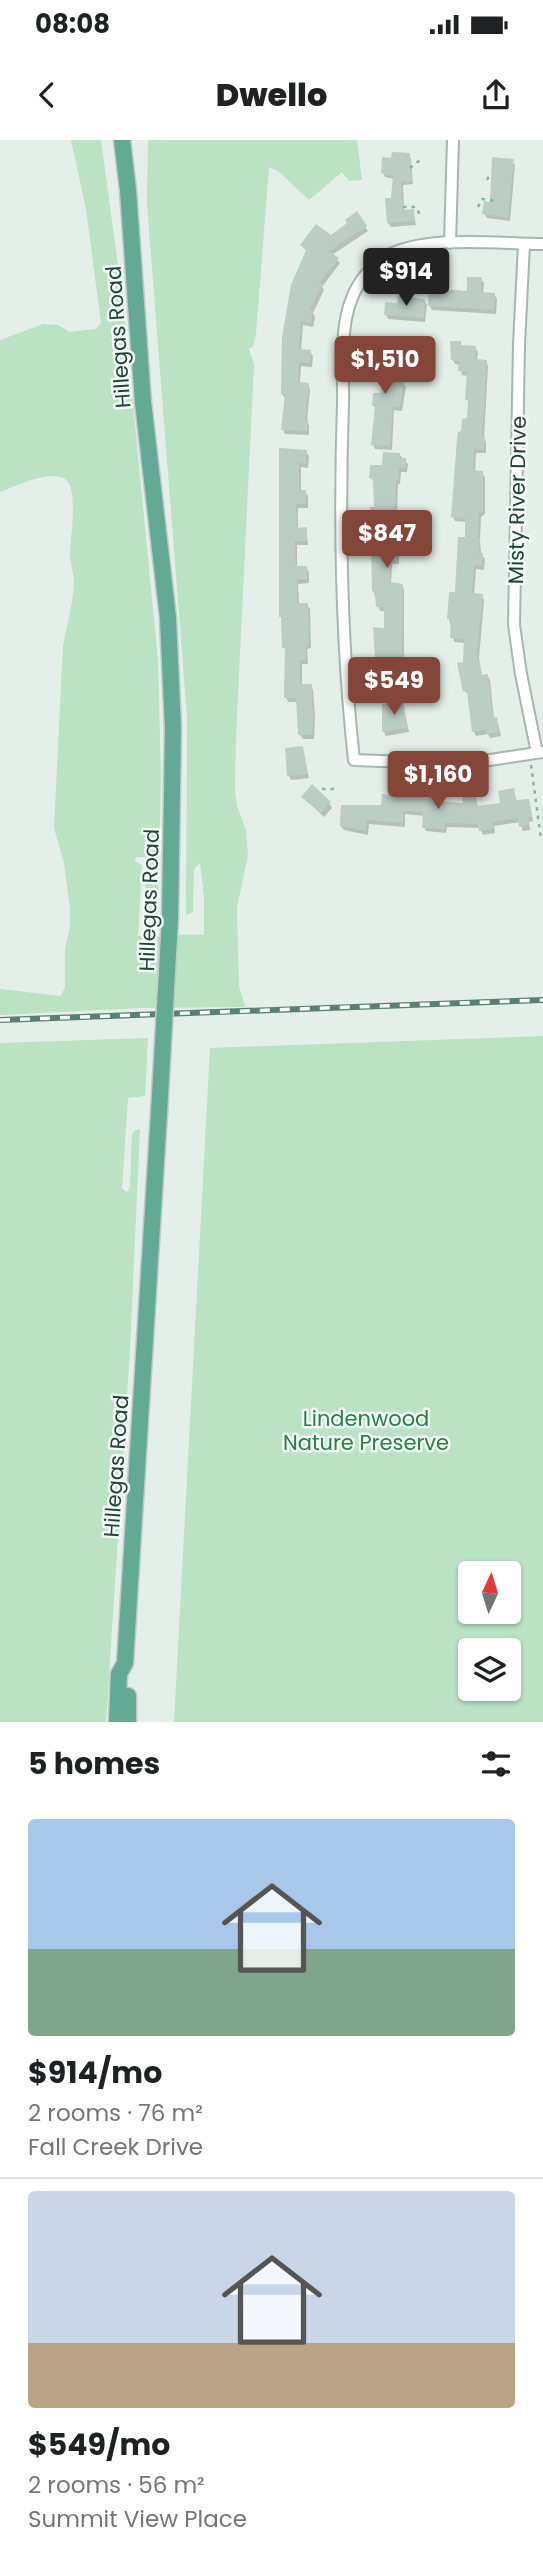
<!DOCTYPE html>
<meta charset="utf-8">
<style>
body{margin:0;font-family:Poppins,sans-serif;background:#f2f2f2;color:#202124;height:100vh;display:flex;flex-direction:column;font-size:26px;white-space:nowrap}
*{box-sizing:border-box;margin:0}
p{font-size:23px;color:#757577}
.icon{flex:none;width:38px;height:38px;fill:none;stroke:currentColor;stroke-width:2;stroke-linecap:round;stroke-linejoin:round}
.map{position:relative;height:1582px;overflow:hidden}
.side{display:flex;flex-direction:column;background:#fff;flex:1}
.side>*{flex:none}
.needle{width:46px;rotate:4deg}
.tools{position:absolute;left:458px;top:1421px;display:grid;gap:14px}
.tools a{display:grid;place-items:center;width:63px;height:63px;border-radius:7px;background:#fff;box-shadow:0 2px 5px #0004;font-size:35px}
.price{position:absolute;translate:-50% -60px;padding:0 16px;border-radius:7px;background:#844639;color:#fff;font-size:23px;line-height:46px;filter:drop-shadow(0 2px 4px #0008)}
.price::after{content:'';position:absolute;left:50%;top:42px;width:21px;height:16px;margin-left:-10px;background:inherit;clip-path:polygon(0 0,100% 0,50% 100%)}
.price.selected{background:#222;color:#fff}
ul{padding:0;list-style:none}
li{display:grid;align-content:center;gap:14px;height:371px;padding:0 28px}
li+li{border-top:2px solid #e0e0e0}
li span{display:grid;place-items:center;height:217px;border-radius:7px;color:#555}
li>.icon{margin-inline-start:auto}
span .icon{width:126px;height:126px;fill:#fffc;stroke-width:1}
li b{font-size:30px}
h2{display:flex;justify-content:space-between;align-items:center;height:84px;padding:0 28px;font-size:30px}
.status{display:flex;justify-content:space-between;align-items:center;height:49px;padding:0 35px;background:#fff;direction:ltr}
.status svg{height:19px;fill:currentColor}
header{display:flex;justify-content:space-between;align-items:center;height:91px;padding:0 28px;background:#fff;font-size:32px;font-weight:800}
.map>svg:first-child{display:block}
.green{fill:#bae2c3;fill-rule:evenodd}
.shadow{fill:#0003}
.building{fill:#bbcdc5}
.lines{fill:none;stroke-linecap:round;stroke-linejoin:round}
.street-casing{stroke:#a5b8b0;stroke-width:14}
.primary-casing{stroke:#c1cac7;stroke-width:19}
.path{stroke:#80b6a3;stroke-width:2.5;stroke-dasharray:3.5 5;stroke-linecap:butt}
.street{stroke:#fff;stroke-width:10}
.primary{stroke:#63aa94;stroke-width:16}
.rail-casing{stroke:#5b7f73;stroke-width:6}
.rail{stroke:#f5fbf8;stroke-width:3.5;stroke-dasharray:10;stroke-linecap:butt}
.primary-bridge-casing{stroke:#c1cac7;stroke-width:19;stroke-linecap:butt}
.primary-bridge{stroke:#63aa94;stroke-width:16}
.labels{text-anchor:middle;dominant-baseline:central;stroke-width:5;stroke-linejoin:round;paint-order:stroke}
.street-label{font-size:21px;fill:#204338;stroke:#f5fbf8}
.park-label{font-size:21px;fill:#258044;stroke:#f5fbf8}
</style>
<div class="status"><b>08:08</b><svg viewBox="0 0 49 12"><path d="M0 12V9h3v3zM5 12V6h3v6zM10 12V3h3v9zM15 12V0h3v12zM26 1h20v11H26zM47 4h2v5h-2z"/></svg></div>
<header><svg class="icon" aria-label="back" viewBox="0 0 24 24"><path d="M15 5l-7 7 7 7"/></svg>Dwello<svg class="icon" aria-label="share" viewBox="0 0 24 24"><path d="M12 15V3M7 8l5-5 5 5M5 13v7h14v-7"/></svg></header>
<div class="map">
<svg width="543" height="1582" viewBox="0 0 543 1582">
<rect width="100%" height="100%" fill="#e4efe9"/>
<path class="green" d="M71 0H101L123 162 158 520 161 636 158 778 148 774C140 755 151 735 145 717H136L135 721 142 725 138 796C159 798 182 793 204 795V757L200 723 194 729 193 772 186 775 187 577 147 64 148 0H357L362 40 349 41 342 32 309 60 278 31 269 27 256 194 253 207 249 209 254 224 236 597 235 650 237 666 246 690 248 715 237 767 239 846 245 867 141 868 0 875V849L61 856 65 847V809L70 786V768L64 723 54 688 63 506C67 485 73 464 74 442 74 433 70 424 70 415 70 400 80 344 63 338 44 331 17 346 0 352V200L43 184 58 185 70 192 96 189 101 183 86 69Z
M543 896V1582H174L210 908ZM471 1433H509V1472H471ZM471 1510H509V1549H471Z
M148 898 145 956 128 958 122 1048 125 1051 128 1052 130 1046 132 995 135 990 140 989 130 1210 106 1582H0V903Z"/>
<path class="shadow" d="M408 14 411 19 413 44 403 45 404 71H413L416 85 391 87 388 83 394 39 385 37 383 33 392 19Z
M512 21 515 25 510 81 487 78 484 73 492 65Z
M356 74 368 91 332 115 340 123 322 147 324 150 313 173 315 177 313 187 303 185 301 211 310 212 313 216 312 227 301 226 300 244H308L310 249 307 281 309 285V295L285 294 283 290 285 258 282 254 308 112 302 105 331 97 350 84Z
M481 139 484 143 483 154H494L497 159 496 174 432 170 429 165 442 141 444 151 468 153Z
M424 160 427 165 425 182 388 179 386 174 399 165Z
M394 207 397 211 395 242 403 243 406 247 402 271 394 270 392 310 375 309 373 304 376 270 374 266 383 255 384 236 378 235 376 231Z
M462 207 475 208 478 212 477 221 486 222 488 226 484 298 486 302V313H476L475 332 482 333 485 337V374L481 377 480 401 481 414 485 419 484 430 476 429 474 455 482 456 484 460 479 518 482 537 487 536 490 540 494 579 498 583 501 596 490 598 488 594 476 596 474 592 469 555 465 551 466 503 454 502 449 478 456 454 466 399 467 382 455 381 453 377 470 264 467 259 468 236 462 235 460 225 455 224 453 220Z
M281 310 306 312 309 316 308 328 301 327V352H305L308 356V368H298V389H306L308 405H297V428H306L309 432V443L298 444 299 465H307L310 469 311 508 307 509 308 524H302V546H311L313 550 315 575 314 599H303L300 595 298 562H288L286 557Z
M399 314 408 324 407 332H401L400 344H398L396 407 399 412V424H392L391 444 402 445 404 450V515L408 539 394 541 395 547 384 549 378 533 385 489V471H380L373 450 375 385 372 380 376 369 374 342 371 338Z
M402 563 409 592 386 596 384 592 383 565Z
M302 608 309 638 291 640 289 636Z
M513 650 517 662 528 660 530 665 533 681 529 682 530 690 523 691 520 682 494 686 495 693 483 695 480 688 447 687 446 693 426 691 424 687 425 676 405 674V687L369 684 368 695 344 690 341 686 382 667 436 656 438 663 465 665 475 656 478 667 502 664Z
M303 657 329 663 332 668 324 677Z"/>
<path class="building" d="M392 12 410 13 412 39 410 42 401 41 403 70 414 69 415 81 387 83 385 58H391L393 36 381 33 382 17 391 18Z
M492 17 514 19 508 78 482 74 484 61 490 62Z
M357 71 367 86 329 111 339 118 319 143 322 144 310 170 313 171 311 183 301 181 299 209 311 210 310 223 299 222 298 242 309 243 305 279H308L307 291 281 290 285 254H281L282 197 291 145 306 110 300 105 316 84 331 95 347 83 345 80Z
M467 137H482L481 152 495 153 494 170 428 166 429 138 443 139V149L467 151Z
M398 156 425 159 424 178 384 175 385 162 397 163Z
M450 201H461V205L476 206 475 219 487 220 482 296H485L484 310 474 309 473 330 483 331V370L479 373 478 398H480L479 413H483L482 426 474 425 472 453 483 454 477 512 482 535 488 534 493 578 497 577 499 592 486 594 485 590 472 592 467 551 463 552 457 523 463 522 464 499 450 498 451 479H447L449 452H455L458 397H465V378L451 377 457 299 458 292 461 291 462 279 467 278 468 260H465L467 232 458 231 459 221 451 220Z
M378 204 395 205 393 240 404 241 400 267 393 266 390 306 371 305 375 266H372L373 253H381L382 232 374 231Z
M279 308 307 310 306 324 299 323V350H306V364H296L297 388 307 387V401H295L296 426H307V439L297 440V463H308L309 504 306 505V520H300V544H312V569H314L312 595H298L296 558H284L285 508H282L281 477H279Z
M383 312 400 313V318H406V328H399V340H396L394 406H397V420H390V442L403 444 402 513H404L407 535 393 537V543L380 545 379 533H376L373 487 384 488V467H376L375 451H372L371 410H373V381H370V367H374L373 339 369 338 370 325H382Z
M403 561 408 588 382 592V564Z
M303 606 308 634 287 636 285 608Z
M312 644 331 662 321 673 301 657Z
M514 648 516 660 529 659 532 677H528L529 685 519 687 518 678 493 682V689L479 691 478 684 445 683V689L422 688 423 672 404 671 403 683 367 680 366 691 340 686 341 665H381L382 654 393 655 397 651 437 655V661L463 663 462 656 476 655 477 666 500 663 498 651Z"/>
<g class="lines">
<defs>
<path id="street" d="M450 103 453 0
M524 104 519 204 514 485 521 534 537 613
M543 104C497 104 426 94 385 117 371 126 358 142 352 158 339 189 344 230 343 263 339 382 341 501 354 620L463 624 543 612"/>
<path id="primary" d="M122 0 128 50 143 262 168 478 173 588 170 779
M117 1582 119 1534 125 1523 159 973
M128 1582V1556"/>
</defs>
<use href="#street" class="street-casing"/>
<use href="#primary" class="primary-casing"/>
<path class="path" d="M410 28 420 20
M487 40 491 33
M403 67H416L420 75
M478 67 482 59 495 61
M531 625 541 699
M322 649H334"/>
<use href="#street" class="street"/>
<use href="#primary" class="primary"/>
<defs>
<path id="rail" d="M0 880 543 860"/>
</defs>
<use href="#rail" class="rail-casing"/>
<use href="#rail" class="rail"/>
<defs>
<path id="primary-bridge" d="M159 973 170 779"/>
</defs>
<use href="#primary-bridge" class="primary-bridge-casing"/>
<use href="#primary-bridge" class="primary-bridge"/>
</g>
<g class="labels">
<g class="street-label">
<text transform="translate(118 197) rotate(-94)">Hillegas Road</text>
<text transform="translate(517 360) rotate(-89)">Misty River Drive</text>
<text transform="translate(149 760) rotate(-88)">Hillegas Road</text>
<text transform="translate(116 1326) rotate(-86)">Hillegas Road</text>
</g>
<g class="park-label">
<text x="366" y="1278">Lindenwood<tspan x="366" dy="24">Nature Preserve</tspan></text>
</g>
</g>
</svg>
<div class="tools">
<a><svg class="needle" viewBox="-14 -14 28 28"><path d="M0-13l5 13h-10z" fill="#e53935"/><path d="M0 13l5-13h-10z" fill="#757577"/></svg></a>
<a><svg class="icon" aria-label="layers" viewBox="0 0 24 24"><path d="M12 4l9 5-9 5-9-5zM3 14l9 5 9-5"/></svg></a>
</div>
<b class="price selected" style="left:406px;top:168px">$914</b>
<b class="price" style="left:385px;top:256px">$1,510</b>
<b class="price" style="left:387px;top:430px">$847</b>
<b class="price" style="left:394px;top:577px">$549</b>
<b class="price" style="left:438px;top:671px">$1,160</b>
</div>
<section class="side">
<h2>5 homes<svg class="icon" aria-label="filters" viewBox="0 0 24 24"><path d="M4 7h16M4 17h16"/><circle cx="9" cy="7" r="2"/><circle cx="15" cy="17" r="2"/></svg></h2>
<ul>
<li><span style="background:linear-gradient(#a9c7e8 60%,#7fa58c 0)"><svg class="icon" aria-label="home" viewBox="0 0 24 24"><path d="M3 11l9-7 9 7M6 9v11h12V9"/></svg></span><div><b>$914/mo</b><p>2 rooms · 76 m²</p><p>Fall Creek Drive</p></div></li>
<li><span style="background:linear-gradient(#c9d6e8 70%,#b9a48a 0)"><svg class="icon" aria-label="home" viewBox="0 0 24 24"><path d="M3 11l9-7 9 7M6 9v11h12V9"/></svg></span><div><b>$549/mo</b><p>2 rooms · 56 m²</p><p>Summit View Place</p></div></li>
</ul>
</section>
